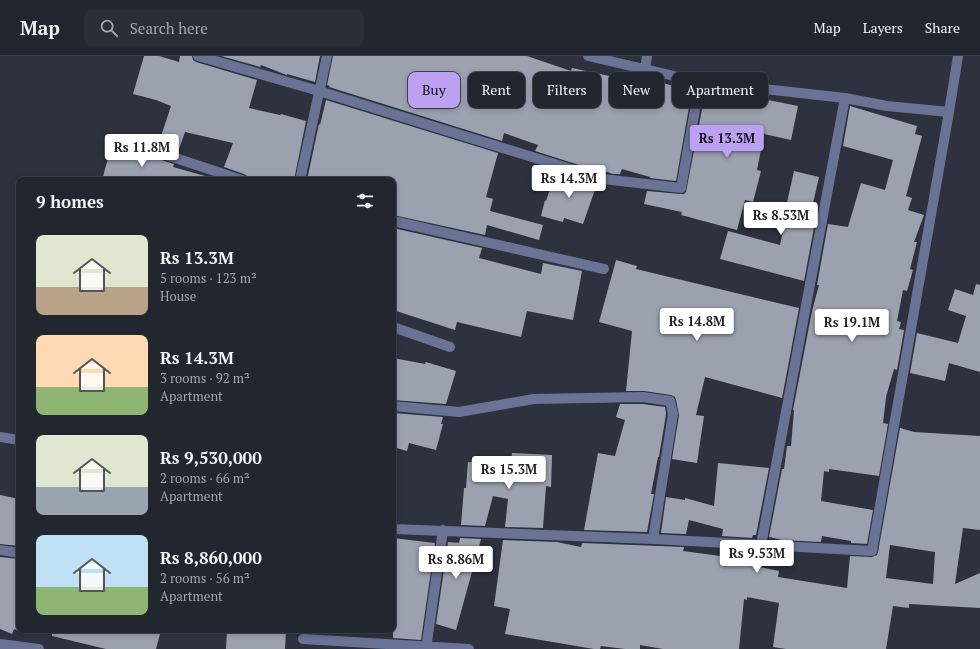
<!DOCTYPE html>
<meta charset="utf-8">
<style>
body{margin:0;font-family:"PT Serif",serif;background:#2a2e37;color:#f1f3f6;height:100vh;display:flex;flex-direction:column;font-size:15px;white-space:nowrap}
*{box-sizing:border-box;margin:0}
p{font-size:13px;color:#a2a5aa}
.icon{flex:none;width:22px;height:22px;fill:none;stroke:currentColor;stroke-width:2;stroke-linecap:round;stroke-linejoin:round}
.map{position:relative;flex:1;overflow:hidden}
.side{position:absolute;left:16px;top:121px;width:380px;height:456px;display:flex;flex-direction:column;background:#22262f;border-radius:8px;box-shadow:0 2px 6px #0003,0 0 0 1px #3f434b}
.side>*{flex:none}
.top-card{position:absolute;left:408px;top:16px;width:380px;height:36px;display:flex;gap:8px}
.price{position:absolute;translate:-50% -34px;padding:0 9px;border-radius:4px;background:#fff;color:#222;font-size:13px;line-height:26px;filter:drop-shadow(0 1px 2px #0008)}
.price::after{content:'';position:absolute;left:50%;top:24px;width:12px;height:9px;margin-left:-6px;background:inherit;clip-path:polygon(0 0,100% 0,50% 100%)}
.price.selected{background:#bca0f2;color:#111}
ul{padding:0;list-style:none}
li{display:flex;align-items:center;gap:12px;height:100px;padding:0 20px}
li span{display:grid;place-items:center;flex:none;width:112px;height:80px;border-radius:8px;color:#555}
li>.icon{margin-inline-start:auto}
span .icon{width:48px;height:48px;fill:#fffc;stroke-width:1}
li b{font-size:17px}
h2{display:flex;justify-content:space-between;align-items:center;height:48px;padding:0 20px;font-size:17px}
.tag{padding:0 14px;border-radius:8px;background:#22262f;box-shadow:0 2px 6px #0003,0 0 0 1px #3f434b;font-size:14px;line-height:36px}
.tag.selected{background:#bca0f2;color:#111}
header{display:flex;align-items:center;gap:24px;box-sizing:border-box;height:56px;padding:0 20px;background:#22262f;border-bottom:1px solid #3f434b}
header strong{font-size:19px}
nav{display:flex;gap:22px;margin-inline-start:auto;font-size:14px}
.search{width:280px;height:36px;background:#2a2e37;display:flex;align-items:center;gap:10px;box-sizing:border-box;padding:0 14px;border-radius:8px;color:#a2a5aa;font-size:15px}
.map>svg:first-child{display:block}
.building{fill:#9ca1b0;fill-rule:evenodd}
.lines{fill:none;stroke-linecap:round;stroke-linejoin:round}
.minor{stroke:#6a7396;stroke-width:10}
</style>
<header>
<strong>Map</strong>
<div class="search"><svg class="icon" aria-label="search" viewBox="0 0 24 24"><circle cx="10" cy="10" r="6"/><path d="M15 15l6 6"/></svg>Search here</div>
<nav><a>Map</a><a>Layers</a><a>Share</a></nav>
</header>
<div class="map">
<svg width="980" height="593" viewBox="0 0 980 593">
<rect width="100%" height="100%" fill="#2e323f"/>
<path class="building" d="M144 0H159L179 6 180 0H192L193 4 196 6 257 24 249 52 280 59 281 58 306 65 294 124H248L247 120 244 118 224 111 233 87 185 76 178 96 158 89 171 50 156 44 133 38Z
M221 0H320L315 26 287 18V19L284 18 261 9 260 11Z
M333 0H527L571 15 572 12 661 31 662 27 692 34 676 125 650 122V121L622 113 620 118H613L601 114V116L535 95 538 89 504 77 502 85 329 31 330 30 327 29Z
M705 38 752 51 754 41 798 50 791 84 764 78 757 114 761 115 753 146 745 144 737 174 681 159 682 156 644 148 647 135 680 138H684L686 136Z
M326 44 498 97 486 141 493 143 490 155 543 169 539 184 487 169 485 179 393 159V124H307L319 68 320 69Z
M850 50 917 70 915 78 922 80 906 140 912 142 908 154 924 159 914 186H917L910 213 913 214 907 235 903 234 897 265 901 266 899 273 904 274 897 314 894 313 886 341 883 367 888 368 879 420 829 413V416L824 415 821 445 873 454 867 488 851 487V485L822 480 821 486 782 484 769 481 782 413H784L787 390H791L794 354H793L812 255 819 229H817L828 168 848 171 861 127 885 134 893 104 843 90Z
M112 88 174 108 173 111 205 120 204 124H102Z
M556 115 597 128 583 168 564 162 563 166 541 160 545 144 546 145Z
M794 115 819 121 809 165 815 166 804 225 720 203 728 175 780 189 788 152 786 151Z
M393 172 482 192 479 202 541 218 543 207 582 215 573 264 527 255 521 281 457 266 455 274 393 254Z
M616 204 637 210 636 213 799 252 782 342 705 321 696 359 704 360 697 407 672 403 679 359 676 344 675 341 671 339 644 335H626L632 275 599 266Z
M976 228 980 229V316L949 307 945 325 910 317 917 277 958 287 966 260 948 254 955 233 973 239Z
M393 302 425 308 426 306 456 315 446 348 393 344Z
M620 348H643L665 351 666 358 659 401H658L651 438H654L647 476 584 474 598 397 615 400 625 364 616 361Z
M393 357 443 361 441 368H443L436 394 409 387 407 395 393 391Z
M900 372 914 376 980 380V474L963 472 955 528 980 517V552L909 548V552L893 550 886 593H786L773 591 779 547 747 541V544L744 543 739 593H663L640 589V593H625L601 590 600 593H594L505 578 510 553 494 550 503 484 557 486 581 491 582 487 684 491 683 495 720 500 721 493 748 495 744 508 779 515 778 521 847 532 850 500 872 501 877 499 878 496ZM890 489 935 496 933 528 886 522Z
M512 397 552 399 551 431 546 430 543 472 505 471 508 443 493 440 485 470 461 469 464 432H466L468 406 511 409Z
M718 407 769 412 756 479H753L752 482 722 480 723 473 689 464 686 478 661 477 666 441 685 444V442L714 450Z
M0 439 19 443V490L0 488Z
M393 482 435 487 421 584 393 582Z
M460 482 481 483 456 574 436 568 448 486 459 487Z
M0 501 19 503V575L14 573 12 578 0 573Z
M52 574H149L160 578 156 593H106L52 580Z
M227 574H286L285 593H226Z"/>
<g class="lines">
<path class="minor" d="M198 0 319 35 603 123 681 132 700 26
M645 13 647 0
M949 56 958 0
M136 89 242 124
M300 124 327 0
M393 165 604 213
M393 271 450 291
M393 350 459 356 534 343 643 341 670 345 673 358 653 483
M0 381 19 384
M393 473 653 483 872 495 949 56 887 50 845 42 700 26 588 0
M761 489 845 42
M0 494 19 497
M303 583 469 593
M0 588 39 593
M426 593 443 474"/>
</g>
</svg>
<b class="price selected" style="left:727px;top:103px">Rs 13.3M</b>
<b class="price" style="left:142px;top:112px">Rs 11.8M</b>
<b class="price" style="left:569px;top:143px">Rs 14.3M</b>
<b class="price" style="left:781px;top:180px">Rs 8.53M</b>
<b class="price" style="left:697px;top:286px">Rs 14.8M</b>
<b class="price" style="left:852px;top:287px">Rs 19.1M</b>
<b class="price" style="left:509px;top:434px">Rs 15.3M</b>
<b class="price" style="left:757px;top:518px">Rs 9.53M</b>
<b class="price" style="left:456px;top:524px">Rs 8.86M</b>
<div class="top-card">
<a class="tag selected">Buy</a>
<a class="tag">Rent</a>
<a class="tag">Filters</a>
<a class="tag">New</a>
<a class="tag">Apartment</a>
</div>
<section class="side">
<h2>9 homes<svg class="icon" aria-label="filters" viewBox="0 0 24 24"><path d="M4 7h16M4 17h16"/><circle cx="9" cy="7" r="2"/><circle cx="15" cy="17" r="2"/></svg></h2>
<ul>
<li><span style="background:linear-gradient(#dfe7d0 65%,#b9a48a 0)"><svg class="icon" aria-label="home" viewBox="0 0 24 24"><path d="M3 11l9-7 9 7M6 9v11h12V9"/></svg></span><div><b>Rs 13.3M</b><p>5 rooms · 123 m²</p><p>House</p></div></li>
<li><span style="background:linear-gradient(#ffd9b3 65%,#8fb573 0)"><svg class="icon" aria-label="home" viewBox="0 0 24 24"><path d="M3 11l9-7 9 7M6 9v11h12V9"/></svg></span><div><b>Rs 14.3M</b><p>3 rooms · 92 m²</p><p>Apartment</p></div></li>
<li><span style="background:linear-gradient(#dfe7d0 65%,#9aa5b1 0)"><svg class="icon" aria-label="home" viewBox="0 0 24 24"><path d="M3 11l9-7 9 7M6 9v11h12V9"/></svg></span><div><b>Rs 9,530,000</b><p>2 rooms · 66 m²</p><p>Apartment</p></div></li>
<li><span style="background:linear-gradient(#bfe0f5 65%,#8fb573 0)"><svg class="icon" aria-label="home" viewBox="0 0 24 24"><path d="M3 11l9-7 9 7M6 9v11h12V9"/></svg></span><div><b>Rs 8,860,000</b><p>2 rooms · 56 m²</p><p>Apartment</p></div></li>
</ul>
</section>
</div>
